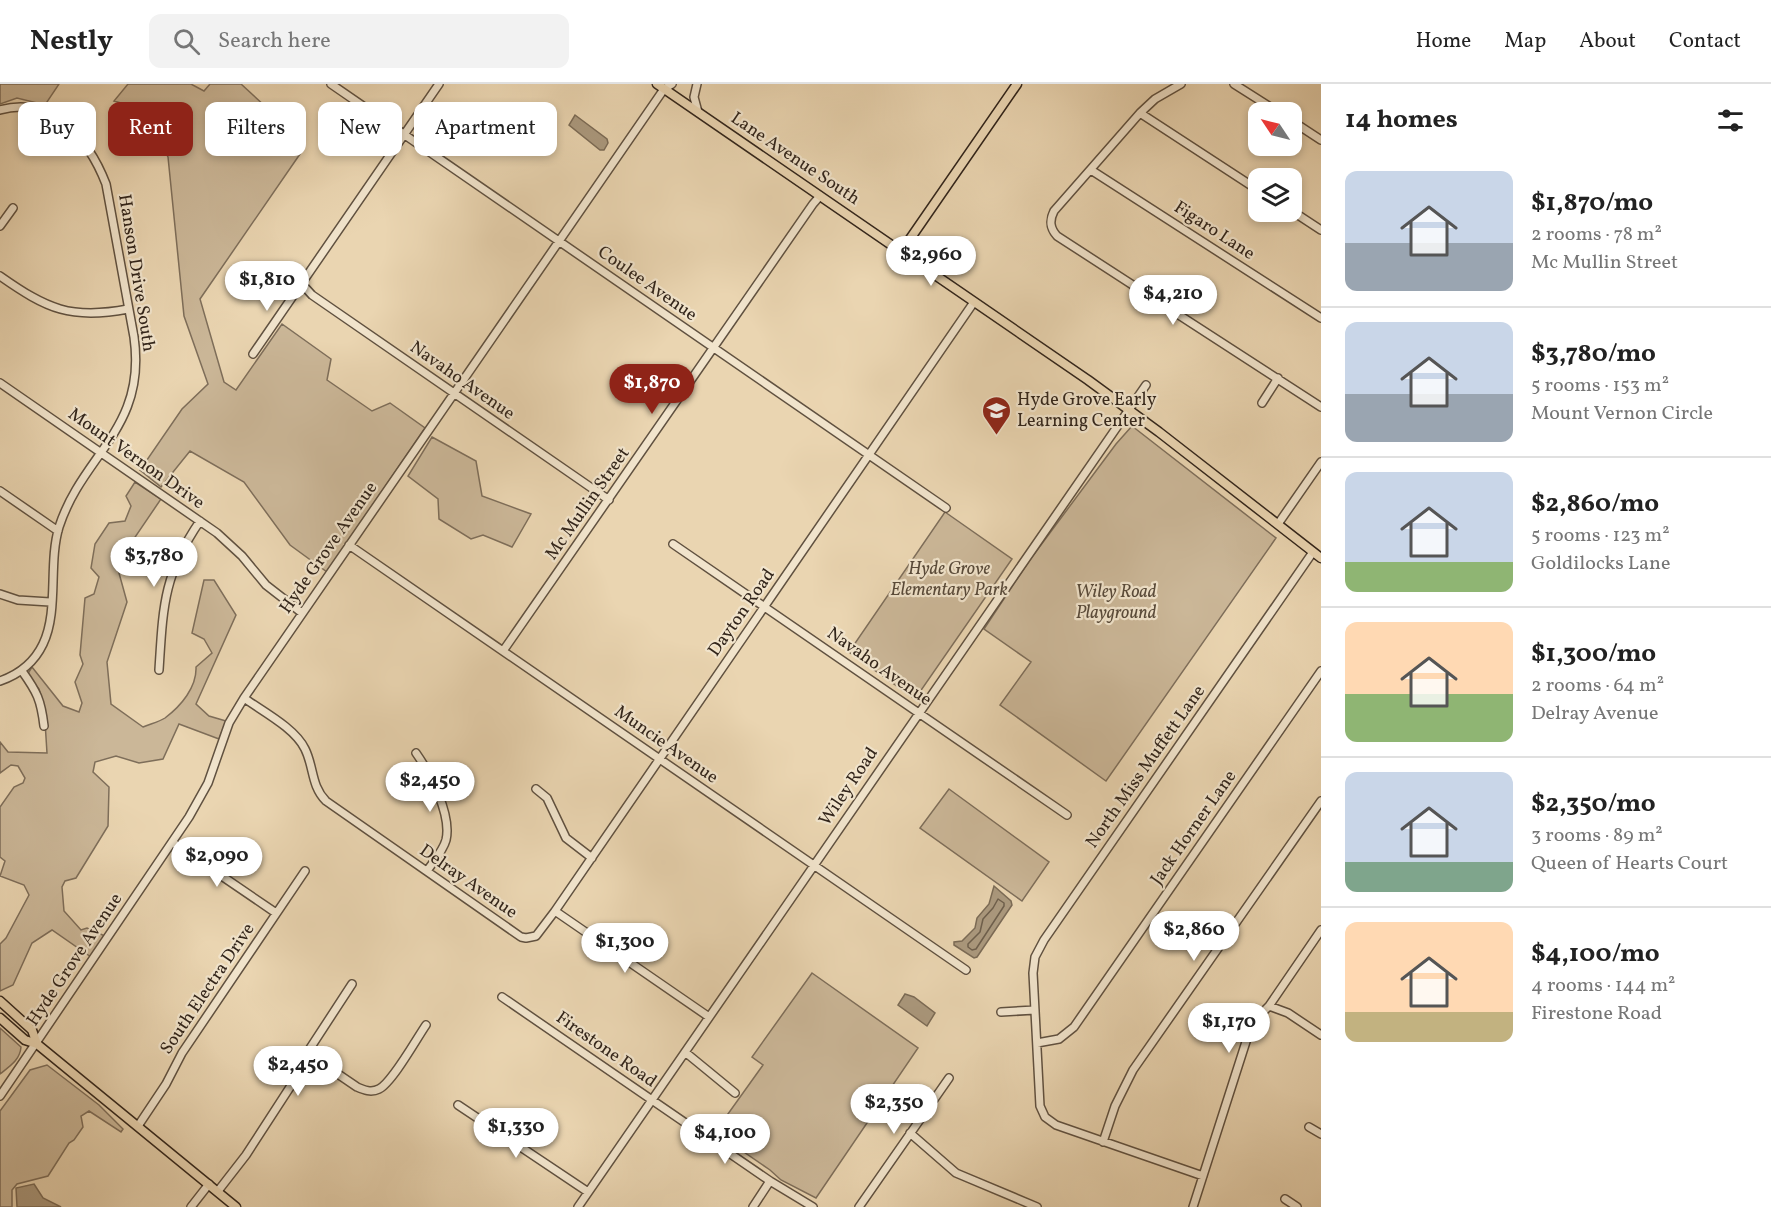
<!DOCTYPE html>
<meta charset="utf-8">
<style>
body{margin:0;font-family:Vollkorn,serif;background:#f2f2f2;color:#222;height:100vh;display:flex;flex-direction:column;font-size:22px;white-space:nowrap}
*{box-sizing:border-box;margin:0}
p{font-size:20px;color:#767676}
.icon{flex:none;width:33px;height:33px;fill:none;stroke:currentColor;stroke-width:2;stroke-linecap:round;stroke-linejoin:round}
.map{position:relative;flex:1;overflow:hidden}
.details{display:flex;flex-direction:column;background:#fff;width:450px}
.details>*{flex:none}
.top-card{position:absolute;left:18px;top:18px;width:570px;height:54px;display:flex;gap:12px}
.needle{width:39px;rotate:305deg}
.fabs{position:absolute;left:1248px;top:18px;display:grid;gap:12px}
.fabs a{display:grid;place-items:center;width:54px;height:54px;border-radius:12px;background:#fff;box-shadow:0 3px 9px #0003;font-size:30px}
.price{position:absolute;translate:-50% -51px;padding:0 14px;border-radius:21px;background:#fff;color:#222;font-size:20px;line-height:39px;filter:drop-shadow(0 2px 3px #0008)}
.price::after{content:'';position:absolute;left:50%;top:36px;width:18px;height:14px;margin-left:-9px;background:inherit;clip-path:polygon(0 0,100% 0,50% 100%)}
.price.current{background:#8f2418;color:#fff}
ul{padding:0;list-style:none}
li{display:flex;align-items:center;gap:18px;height:150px;padding:0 24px}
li+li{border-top:2px solid #e0e0e0}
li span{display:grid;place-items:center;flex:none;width:168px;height:120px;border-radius:12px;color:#555}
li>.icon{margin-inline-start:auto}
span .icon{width:72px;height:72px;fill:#fffc;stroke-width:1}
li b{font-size:26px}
h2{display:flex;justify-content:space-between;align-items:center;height:72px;padding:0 24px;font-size:26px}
.tag{padding:0 21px;border-radius:12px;background:#fff;box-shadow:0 3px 9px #0003;font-size:21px;line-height:54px}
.tag.current{background:#8f2418;color:#fff}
header{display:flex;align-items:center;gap:36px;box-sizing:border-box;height:84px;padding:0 30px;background:#fff;border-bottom:2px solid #e0e0e0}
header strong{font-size:28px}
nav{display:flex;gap:33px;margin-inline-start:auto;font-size:21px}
.search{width:420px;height:54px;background:#f2f2f2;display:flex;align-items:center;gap:15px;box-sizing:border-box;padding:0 21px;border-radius:12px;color:#767676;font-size:22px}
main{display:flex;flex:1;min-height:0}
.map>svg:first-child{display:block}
.green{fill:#cbb798;stroke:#7e6e5a;stroke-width:1.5}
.water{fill:#ab997e;stroke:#7b6b56;stroke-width:1.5}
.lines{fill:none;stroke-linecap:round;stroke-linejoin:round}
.shore{stroke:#6e5f4c;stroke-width:1.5}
.minor-casing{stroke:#605140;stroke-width:10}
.major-casing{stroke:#32251b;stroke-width:11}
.minor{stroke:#f1e4cc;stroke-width:7}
.major{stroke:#ead5b1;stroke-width:8}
.labels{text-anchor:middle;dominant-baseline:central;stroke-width:4.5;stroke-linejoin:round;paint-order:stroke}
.street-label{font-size:18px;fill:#32251b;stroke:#f1e4cc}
.poi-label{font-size:18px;fill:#32251b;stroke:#f1e4cc;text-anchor:start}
.park-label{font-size:18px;font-style:italic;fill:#584a3a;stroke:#f1e4cc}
</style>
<header>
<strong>Nestly</strong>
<div class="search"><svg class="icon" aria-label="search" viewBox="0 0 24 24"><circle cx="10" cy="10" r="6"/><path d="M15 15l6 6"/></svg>Search here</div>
<nav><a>Home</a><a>Map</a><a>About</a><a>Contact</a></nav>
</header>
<main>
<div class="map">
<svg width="1321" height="1123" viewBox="0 0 1321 1123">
<rect width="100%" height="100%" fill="#ead5b1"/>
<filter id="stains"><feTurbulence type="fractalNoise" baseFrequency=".00333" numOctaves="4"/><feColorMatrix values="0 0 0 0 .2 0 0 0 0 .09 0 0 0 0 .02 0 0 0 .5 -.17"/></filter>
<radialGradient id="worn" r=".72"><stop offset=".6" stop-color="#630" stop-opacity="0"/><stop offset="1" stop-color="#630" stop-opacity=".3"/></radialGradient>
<path class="green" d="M0 0H59L45 21 17 14 0 20Z
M128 0H191L204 7 210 0H241L293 48 291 60 300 70 200 215 224 298 236 306 282 240 331 275 327 296 372 327 390 319 425 344 327 488 290 461 244 398 190 367 161 403 140 386 182 325 208 300 184 232 168 73 141 25 114 17Z
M1132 342 1276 454 1106 697 1000 621 1031 578 984 545 1029 477 1116 360Z
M432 353 476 377 482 412 531 430 512 463 483 451 471 455 439 435 438 415 408 392Z
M135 398 161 415 131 459 119 489 127 518 107 578 111 620 143 643C150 640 159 638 165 634 181 622 197 603 196 583L212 569 204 555 192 549 204 496H214L236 531 196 620 209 632 226 637 219 655 179 640 163 675 139 679 116 672 95 678 93 688 109 703 108 742 76 794 65 797 62 803 64 827 81 846 87 844 105 852 91 873 52 846 32 859 13 901 0 907V860L6 854 29 811 24 801 0 792 5 777 0 773V723L14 703 23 699 25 694 18 682 11 681 0 689V658L8 668 47 669 44 622 39 605 27 591 32 583 63 622 79 628 82 619 75 598 83 580 80 571 85 514 94 510 99 493 91 484 95 460 109 439 125 437 131 422 126 412Z
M945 428 1012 475 915 615 849 568Z
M949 705 1049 778 1022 817 920 744Z
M812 889 918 964 816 1114 781 1096 770 1086 715 1048 763 981 752 973Z
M0 944 21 963C20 976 10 982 0 990Z
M47 981 99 1021 123 1045 121 1048 89 1027 81 1032 83 1043 74 1056 69 1059 48 1092 17 1100 12 1106V1123H0V1027L30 986Z"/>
<path class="water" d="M575 31 607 55 608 59 604 66H600L569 41Z
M994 802 1011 817 1012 821 977 873 974 874 954 861V858L962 857 975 844 977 834 989 820Z
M905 910 914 913 935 929 927 942 898 921Z
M34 1100 43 1114 61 1123H17L16 1104Z"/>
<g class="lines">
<path class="shore" d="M998 815 1004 819V822L976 865 972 866 968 863V860L980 848 983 835 993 824Z"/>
<defs>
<path id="minor" d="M331 0 946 424
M697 0 694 13 698 28
M1181 0 1155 15 1140 29 1054 127C1049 137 1050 144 1057 152L1321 323
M1234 0 1278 28
M0 26C52 11 89 56 106 100L134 253C147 345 83 369 59 443 48 479 59 527 43 560 34 579 20 590 0 597
M1140 29 1258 106
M1292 37 1321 56
M1091 86 1321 234
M1292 127 1321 146
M0 142 13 124
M0 192C47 225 71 236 128 225
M301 199 312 211 609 416
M253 270 439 0
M0 299 217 449 242 472 266 501 302 529
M1262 319 1278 294
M0 407 58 447
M1278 440 1321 378
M673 460 1067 731
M349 461 966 886
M0 510 18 516 50 518
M503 567 813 120 820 112
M159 586C163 524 163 491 200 437
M22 587C37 608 41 616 44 642
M244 614C262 627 295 644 305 665 314 683 311 702 326 717L521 853 526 854 536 852 555 827 974 218
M416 669C430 689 452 731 446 756 443 767 433 778 427 787
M536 705 547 714 566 754 592 774
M172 758 276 829
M555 827 709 933
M502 913 770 1097 813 1123
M1269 922 1288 929 1321 951
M1001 928 1035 926
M1037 959 1059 955 1074 943 1321 587
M685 968 735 1009
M307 969 357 1003C364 1006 371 1009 379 1005 392 999 417 954 426 941
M0 1012 189 733 208 699 229 639 244 614 664 5 672 0
M458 1021 588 1108
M138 1042 166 1000 182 969 305 787
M1309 1043 1321 1050
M910 1049 956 1089 1037 1123
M1103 1058 1115 1022 1133 986 1321 717
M1203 1092 1056 1041 1045 1033 1040 1022 1033 889 1035 873 1044 856 1313 468
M218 1107 246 1071 294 997 307 969 352 900
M1285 1115 1297 1123
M191 1123 209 1100
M578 1123 1146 301
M753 1123 770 1097
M859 1123 949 994
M1193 1123 1252 939 1269 922 1321 846"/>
<path id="major" d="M657 0 1088 296 1159 348 1321 474
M901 168 1017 0
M0 917 32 946 37 960
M0 934 25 956 37 960 236 1123"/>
</defs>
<use href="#minor" class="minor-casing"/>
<use href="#major" class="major-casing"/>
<use href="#minor" class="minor"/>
<use href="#major" class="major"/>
</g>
<defs>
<symbol id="school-pin" viewBox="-11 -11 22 30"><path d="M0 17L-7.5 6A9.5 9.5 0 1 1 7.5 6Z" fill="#8f2418" stroke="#f1e4cc"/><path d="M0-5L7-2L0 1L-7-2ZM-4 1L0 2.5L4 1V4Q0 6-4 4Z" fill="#fff"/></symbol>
</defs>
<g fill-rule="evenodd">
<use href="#school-pin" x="980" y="310" width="33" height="45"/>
</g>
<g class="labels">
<g class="street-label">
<text transform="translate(795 75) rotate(34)">Lane Avenue South</text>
<text transform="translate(1214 147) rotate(33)">Figaro Lane</text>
<text transform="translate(136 189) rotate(81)">Hanson Drive South</text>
<text transform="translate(647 200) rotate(35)">Coulee Avenue</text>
<text transform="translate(462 297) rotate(35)">Navaho Avenue</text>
<text transform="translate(136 375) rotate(35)">Mount Vernon Drive</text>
<text transform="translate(588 420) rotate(-55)">Mc Mullin Street</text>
<text transform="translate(329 464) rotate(-55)">Hyde Grove Avenue</text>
<text transform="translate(742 529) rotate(-55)">Dayton Road</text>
<text transform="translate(879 583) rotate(35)">Navaho Avenue</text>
<text transform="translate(666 661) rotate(35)">Muncie Avenue</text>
<text transform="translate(1146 683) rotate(-55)">North Miss Muffett Lane</text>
<text transform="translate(849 703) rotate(-56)">Wiley Road</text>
<text transform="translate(1194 744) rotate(-55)">Jack Horner Lane</text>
<text transform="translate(468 798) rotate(35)">Delray Avenue</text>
<text transform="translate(75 876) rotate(-56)">Hyde Grove Avenue</text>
<text transform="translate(208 905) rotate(-56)">South Electra Drive</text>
<text transform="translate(606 966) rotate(35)">Firestone Road</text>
</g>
<g class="poi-label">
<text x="1017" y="316">Hyde Grove Early<tspan x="1017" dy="21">Learning Center</tspan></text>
</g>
<g class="park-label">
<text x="949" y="485">Hyde Grove<tspan x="949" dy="21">Elementary Park</tspan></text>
<text x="1116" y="508">Wiley Road<tspan x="1116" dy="21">Playground</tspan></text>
</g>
</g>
<rect width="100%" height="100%" filter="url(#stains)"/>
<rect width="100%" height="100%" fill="url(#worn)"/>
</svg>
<div class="fabs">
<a><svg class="needle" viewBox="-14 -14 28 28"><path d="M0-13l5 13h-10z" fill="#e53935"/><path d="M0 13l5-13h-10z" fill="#767676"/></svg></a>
<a><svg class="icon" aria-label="layers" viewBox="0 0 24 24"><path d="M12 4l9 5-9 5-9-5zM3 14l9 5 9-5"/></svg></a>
</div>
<b class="price" style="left:931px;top:203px">$2,960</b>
<b class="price" style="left:267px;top:228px">$1,810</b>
<b class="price" style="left:1173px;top:242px">$4,210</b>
<b class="price current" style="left:652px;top:331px">$1,870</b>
<b class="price" style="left:154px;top:504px">$3,780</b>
<b class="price" style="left:430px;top:729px">$2,450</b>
<b class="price" style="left:217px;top:804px">$2,090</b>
<b class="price" style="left:1194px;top:878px">$2,860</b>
<b class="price" style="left:625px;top:890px">$1,300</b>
<b class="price" style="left:1229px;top:970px">$1,170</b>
<b class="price" style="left:298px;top:1013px">$2,450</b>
<b class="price" style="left:894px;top:1051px">$2,350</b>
<b class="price" style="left:516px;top:1075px">$1,330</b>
<b class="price" style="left:725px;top:1081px">$4,100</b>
<div class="top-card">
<a class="tag">Buy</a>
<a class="tag current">Rent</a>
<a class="tag">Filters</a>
<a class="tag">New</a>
<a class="tag">Apartment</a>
</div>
</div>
<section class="details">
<h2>14 homes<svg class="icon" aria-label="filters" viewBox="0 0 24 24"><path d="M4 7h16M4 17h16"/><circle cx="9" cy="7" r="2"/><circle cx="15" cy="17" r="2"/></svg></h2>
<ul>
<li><span style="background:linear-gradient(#c9d6e8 60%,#9aa5b1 0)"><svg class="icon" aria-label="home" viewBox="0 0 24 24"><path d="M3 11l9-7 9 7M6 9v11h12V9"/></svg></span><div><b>$1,870/mo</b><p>2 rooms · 78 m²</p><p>Mc Mullin Street</p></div></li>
<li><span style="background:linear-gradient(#c9d6e8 60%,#9aa5b1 0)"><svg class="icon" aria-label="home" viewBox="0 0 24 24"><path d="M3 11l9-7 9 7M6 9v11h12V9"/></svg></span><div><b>$3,780/mo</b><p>5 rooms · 153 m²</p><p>Mount Vernon Circle</p></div></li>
<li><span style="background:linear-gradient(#c9d6e8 75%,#8fb573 0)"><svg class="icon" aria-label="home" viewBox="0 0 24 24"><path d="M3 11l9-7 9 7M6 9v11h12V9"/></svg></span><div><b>$2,860/mo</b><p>5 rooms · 123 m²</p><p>Goldilocks Lane</p></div></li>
<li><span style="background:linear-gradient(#ffd9b3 60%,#8fb573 0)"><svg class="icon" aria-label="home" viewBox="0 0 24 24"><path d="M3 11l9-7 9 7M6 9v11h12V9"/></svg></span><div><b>$1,300/mo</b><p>2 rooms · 64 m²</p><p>Delray Avenue</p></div></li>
<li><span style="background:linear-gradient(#c9d6e8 75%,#7fa58c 0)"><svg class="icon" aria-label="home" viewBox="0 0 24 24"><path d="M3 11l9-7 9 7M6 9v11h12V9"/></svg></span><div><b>$2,350/mo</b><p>3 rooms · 89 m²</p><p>Queen of Hearts Court</p></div></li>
<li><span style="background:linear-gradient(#ffd9b3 75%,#c2b280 0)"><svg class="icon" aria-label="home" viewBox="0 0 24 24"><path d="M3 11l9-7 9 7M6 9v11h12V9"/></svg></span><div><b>$4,100/mo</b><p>4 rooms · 144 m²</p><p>Firestone Road</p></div></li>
</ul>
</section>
</main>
